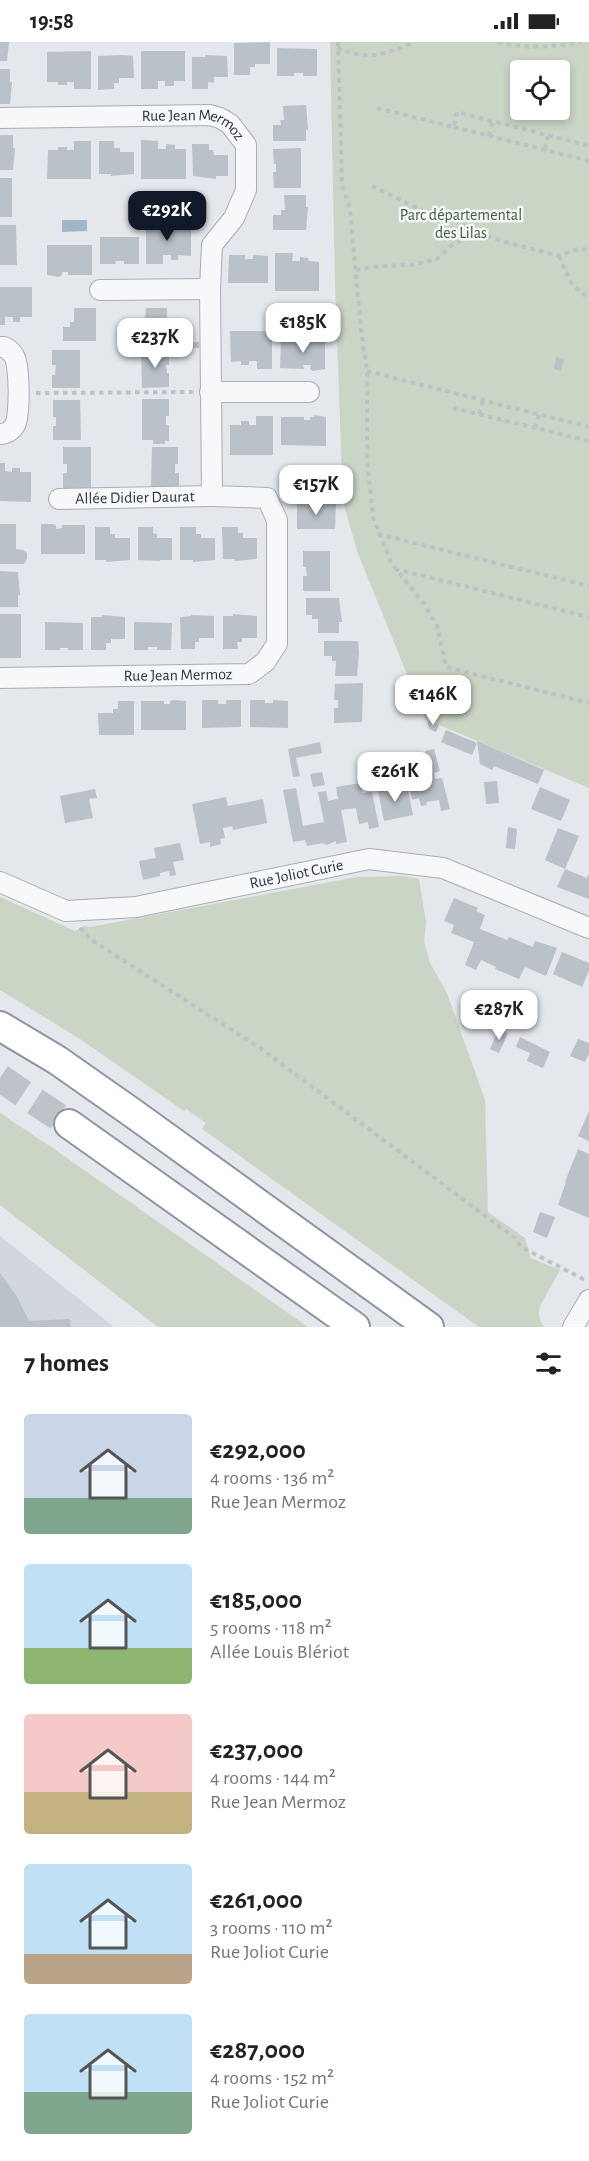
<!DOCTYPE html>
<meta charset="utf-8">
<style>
body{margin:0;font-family:"Alegreya Sans",sans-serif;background:#f2f2f2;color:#222;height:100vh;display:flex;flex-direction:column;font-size:22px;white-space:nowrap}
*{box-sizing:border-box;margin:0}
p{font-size:20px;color:#767676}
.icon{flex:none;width:33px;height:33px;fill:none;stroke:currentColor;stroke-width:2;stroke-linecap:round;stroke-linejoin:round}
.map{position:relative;height:1285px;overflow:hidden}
.drawer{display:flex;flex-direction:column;background:#fff;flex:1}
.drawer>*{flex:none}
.tools{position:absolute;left:510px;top:18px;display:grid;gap:12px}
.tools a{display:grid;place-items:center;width:60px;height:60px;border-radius:6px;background:#fff;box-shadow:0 3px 9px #0003;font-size:30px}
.price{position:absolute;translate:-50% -51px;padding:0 14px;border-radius:12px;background:#fff;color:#222;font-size:20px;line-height:39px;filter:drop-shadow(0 2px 3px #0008)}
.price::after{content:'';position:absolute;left:50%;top:36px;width:18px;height:14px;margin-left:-9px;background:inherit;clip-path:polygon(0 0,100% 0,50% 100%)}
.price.on{background:#111827;color:#fff}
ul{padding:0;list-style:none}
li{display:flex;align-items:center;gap:18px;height:150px;padding:0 24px}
li span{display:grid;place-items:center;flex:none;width:168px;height:120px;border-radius:6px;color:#555}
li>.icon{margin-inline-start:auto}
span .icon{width:72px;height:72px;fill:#fffc;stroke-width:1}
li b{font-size:26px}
h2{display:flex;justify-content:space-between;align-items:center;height:72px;padding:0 24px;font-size:26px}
.status{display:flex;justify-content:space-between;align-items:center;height:42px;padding:0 30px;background:#fff;direction:ltr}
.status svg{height:16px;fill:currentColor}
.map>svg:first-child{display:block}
.built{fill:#d2d6dd}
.green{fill:#cad5c6;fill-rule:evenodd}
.water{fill:#a1b6c9}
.building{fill:#bbc1c8}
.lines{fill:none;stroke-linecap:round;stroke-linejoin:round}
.highway-tunnel{stroke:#bfc3c9;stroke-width:28;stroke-dasharray:28 14;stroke-linecap:butt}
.minor-casing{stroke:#a9aeb5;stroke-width:22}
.highway-casing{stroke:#8c95a1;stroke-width:32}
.path{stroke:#bec1c6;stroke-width:4;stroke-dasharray:4.5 4.5;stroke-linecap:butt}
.minor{stroke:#f7f8f9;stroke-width:20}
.highway{stroke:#fff;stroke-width:28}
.labels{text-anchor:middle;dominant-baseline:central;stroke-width:5;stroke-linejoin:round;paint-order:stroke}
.street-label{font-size:16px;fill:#2c3543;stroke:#f4f6f8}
.park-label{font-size:16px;fill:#425e3a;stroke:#f4f6f8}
</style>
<div class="status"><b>19:58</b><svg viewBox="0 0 49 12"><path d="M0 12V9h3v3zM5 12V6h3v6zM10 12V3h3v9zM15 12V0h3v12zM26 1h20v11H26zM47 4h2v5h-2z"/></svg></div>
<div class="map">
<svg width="589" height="1285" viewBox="0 0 589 1285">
<rect width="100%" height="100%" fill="#e4e7eb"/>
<path class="built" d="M0 1194 114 1285H0Z"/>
<path class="green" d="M330 0H589V746L425 677 357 509 343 460 335 241ZM520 28H560V68H520Z
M403 834 419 837 426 880 424 899 430 921 447 951 485 1058 488 1170 525 1196 531 1216 560 1228 540 1264C538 1273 539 1278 544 1285H479L202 1087 206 1081 186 1067 184 1069 80 997 0 948V855L75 889 84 884 90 885 357 835Z
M0 1071 57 1109 308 1285H158L0 1163Z"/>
<path class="water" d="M62 178H87V189L62 190Z"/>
<path class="building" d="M0 0H9L7 19H0Z
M270 0V22H255V25H250V33H234V1Z
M277 6 317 7V34H303V31H294V34H277Z
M91 9V47H74V40H67V43H58V40H47V10Z
M141 9H185V39H174V44H165V39H158V47H141Z
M122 13 133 14 134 36H119V41H114V47L98 48V14Z
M205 13 227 14 228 35H214V41L208 40V47H192V15H205Z
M0 27H10V40H12L10 62H0Z
M306 63 308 88H306V99H273V83H281L280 78H284L283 64Z
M0 93H13V106H15L13 128H0Z
M141 98 158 99V107H166V102L175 103V107H186V137H141Z
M74 99H91V137H47L48 108H58V105H67V108H74Z
M99 99H114V106H120V110H134V132L111 134V132H99Z
M192 102H209V108H213L214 113H228V134H216V137L193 134Z
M301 106V146H274L273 130H276V122H274L273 107Z
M0 136H12V175H0Z
M284 153H306V165H308L306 188H273V173H281V168H285Z
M0 183H16L17 223H0Z
M146 183H191V214L178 213V218H171V213H163V222H146Z
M100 195H139V222H124V219H115L116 222H100Z
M47 203H92V233H68V230H62V233L59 235 47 233Z
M275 211H293L292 219H300V215L308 216 309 219 319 220V249H275Z
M229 213H245V217H253V213L268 214V241H228Z
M0 245H32V275H20V280H13V275H5V283H0Z
M74 266H96V299H63V285H70V280H74Z
M146 266H167V280H171V285H178V298L146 299V288H144Z
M230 289H272V327H257V319H249V323H241V319L231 320Z
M281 297 325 298V327L313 329 310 327 311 323H303L304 327 280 326Z
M185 300H199V306H184Z
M52 308H80V346H52V333H55L56 323H52Z
M141 308H169V323H166L167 331H169V345L142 346Z
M556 315 564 317 561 329 554 327Z
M142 357H169V374H166V383H169V399H165V402H153V398H142Z
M53 358H80L81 398H53V384H56V375H53Z
M314 373 326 375V404L281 403V375H304V378H310V375H314Z
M256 374H273V413H230V383H241V379H249V383H256Z
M63 405H91V446H63V431H67V422H63Z
M152 405H178V422H175V431H179V445H151Z
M0 421H5V429L12 430V426H20V430H31V460L0 459Z
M313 459V463H320V460H336L335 487H297V460Z
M0 482H16V507L23 508 27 511V517L24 522H0Z
M41 482H53L56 483V487L62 486V483H85V512H41Z
M95 485H110V492H115V496H130V518L106 520V518H95Z
M138 485H153V491L157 492V496H172V518H160V519L138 518Z
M180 485H196V492H201V496H215V518L193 520V518H180Z
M222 485H238V491H243V496H257V517L235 519 234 517H223Z
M303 509H330V549H303V534H307L306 525H303Z
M0 529 18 530 20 553H18V565H0Z
M306 556H339L342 580H339V591H318V577H312V573H306Z
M0 572H21V616H0Z
M233 572 257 574V596H242V600H237L238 607H223V574H233Z
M102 573 125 575V597H111V601H106V608H91V575H102Z
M191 573 214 574V596H199V600H195V607H181L180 575 191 574Z
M45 580 83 581V608H68V606H60V608H45Z
M134 580 172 581 171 608H157V605H148V608H134Z
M324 599H358L359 611 357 634H335L336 619H332V614H324Z
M363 641 362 680 334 681V666H338V658H334L335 642Z
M173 658 186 659V688H141V659H164V662H170V659Z
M202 658H218V662H226V658H241V685L202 686Z
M250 658H265V661H273V658L288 659V686L250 685Z
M118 659H134V693H99L98 671H113V667H118Z
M427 678 439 683 436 690 429 687Z
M446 688 477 701 472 713 441 700Z
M477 699 544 728 538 742 494 724 492 728 480 722Z
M320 700 322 711 296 716 300 734 293 735 288 707Z
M434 707 440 729 434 731 435 737 442 736 450 767 441 769 439 758 426 760 427 763 421 764 419 756 412 758 409 742 407 743 406 736 401 737 397 715 409 712 414 734 429 731 425 709Z
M322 730 325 743 313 745 310 732Z
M497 739 499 761 486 762 484 740Z
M361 741 362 751 372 750 379 785 369 787 368 780 359 782 356 766 341 768 347 800 336 802V799L327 803 322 801 307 804 305 798 293 800 283 748 296 746 303 784 324 780 318 750 326 749 328 759 338 757 336 745Z
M407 743 413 773 384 779 378 748Z
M540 745 570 758 561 779 531 767Z
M95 747 97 756 89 757 93 776 65 781 60 754Z
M226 755 228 764 263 757 267 781 233 788 232 784 223 786 225 796 220 797 221 802 210 805V800L200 802 192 762Z
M508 785 517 787 515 807 506 806Z
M558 786 579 794 565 827 545 818Z
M180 801 184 818 173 820 176 833 170 834 169 829 160 831V834L143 838 139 819 156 816 154 806Z
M565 827 587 836 589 832V857L557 845Z
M454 856 478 866 476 869 485 873 480 887 507 898 509 895 533 905 535 899 557 906 546 934 525 925 519 937 495 927 496 925 481 918 476 928 465 923 474 900 451 891 454 883 444 879Z
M562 910 589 921V929L582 945 553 932Z
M499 987 508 991 499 1011 490 1007Z
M520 995 550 1010 543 1026 527 1019 530 1011 516 1005Z
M578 997 589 1001V1012L585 1020 570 1014Z
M589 1069V1099L578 1094Z
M578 1107 589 1112V1176L558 1163 566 1140H565Z
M540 1170 555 1175 547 1196 533 1190Z
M0 1231 16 1253 29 1279 70 1277 71 1285H0Z"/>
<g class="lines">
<path class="highway-tunnel" d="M0 1036 69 1082"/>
<defs>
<g id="minor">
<path id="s1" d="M0 76 210 73 220 76 230 82 246 103V148L234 176 212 203 210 247 212 454 267 456 277 478V602L265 620 249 632 0 636"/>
<path d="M100 248 210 247"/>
<path d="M0 305H4C8 307 12 310 14 314 20 323 20 374 15 383 11 389 7 392 0 392"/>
<path d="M210 350H309"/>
<path id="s2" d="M59 457 212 454"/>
<path id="s3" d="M0 840 66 869 136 865 369 817 443 826 589 886"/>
<path d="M573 1285 589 1258"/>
</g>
<path id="highway" d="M0 984 57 1018 134 1072 429 1285
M69 1082 355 1285"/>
</defs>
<use href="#minor" class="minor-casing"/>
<use href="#highway" class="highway-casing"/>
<path class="path" d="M338 0 342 143 350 167 361 288 367 329V418L373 475 392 522 424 562 437 584 446 625 589 661
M498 0C525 7 555 5 581 0
M337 6C371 19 383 13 415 0
M377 66 454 85 457 70 589 104
M454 85 589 119
M489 94 493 79
M545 107 548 93
M372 144 419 167 453 177 478 191 502 199 559 214 574 208 589 207
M559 214 571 241 589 257
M356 228 380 224 412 223 437 217 452 203 468 195 481 193
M367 329 589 385
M36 351 194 350
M453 366 589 399
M479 372 483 358
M535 386 539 372
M378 492 589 544
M395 527 589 575
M80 886 90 897 260 1006 515 1196 521 1205 587 1239"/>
<use href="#minor" class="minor"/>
<use href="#highway" class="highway"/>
</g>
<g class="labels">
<g class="street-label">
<text stroke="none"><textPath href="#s1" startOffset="196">Rue Jean Mermoz</textPath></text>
<text stroke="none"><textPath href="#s2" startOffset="76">Allée Didier Daurat</textPath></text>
<text transform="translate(178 633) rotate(-1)">Rue Jean Mermoz</text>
<text stroke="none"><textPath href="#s3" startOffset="306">Rue Joliot Curie</textPath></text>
</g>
<g class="park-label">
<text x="461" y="173">Parc départemental<tspan x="461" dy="18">des Lilas</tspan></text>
</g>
</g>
</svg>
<div class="tools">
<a><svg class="icon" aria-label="locate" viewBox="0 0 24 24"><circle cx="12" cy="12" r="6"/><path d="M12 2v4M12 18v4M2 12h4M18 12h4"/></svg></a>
</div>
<b class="price on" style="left:167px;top:200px">€292K</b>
<b class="price" style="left:303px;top:312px">€185K</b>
<b class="price" style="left:155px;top:327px">€237K</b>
<b class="price" style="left:316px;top:474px">€157K</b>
<b class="price" style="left:433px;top:684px">€146K</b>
<b class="price" style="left:395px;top:761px">€261K</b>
<b class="price" style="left:499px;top:999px">€287K</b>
</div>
<section class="drawer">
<h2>7 homes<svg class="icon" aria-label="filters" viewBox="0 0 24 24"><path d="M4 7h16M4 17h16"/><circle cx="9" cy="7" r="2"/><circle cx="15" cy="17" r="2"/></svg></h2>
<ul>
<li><span style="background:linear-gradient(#c9d6e8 70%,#7fa58c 0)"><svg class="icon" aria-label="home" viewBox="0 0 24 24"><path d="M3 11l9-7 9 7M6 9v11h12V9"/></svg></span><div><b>€292,000</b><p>4 rooms · 136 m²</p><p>Rue Jean Mermoz</p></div></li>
<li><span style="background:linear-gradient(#bfe0f5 70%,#8fb573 0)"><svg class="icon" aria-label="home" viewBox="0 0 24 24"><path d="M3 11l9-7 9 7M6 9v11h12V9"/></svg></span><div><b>€185,000</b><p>5 rooms · 118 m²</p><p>Allée Louis Blériot</p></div></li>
<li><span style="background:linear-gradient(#f6c9c9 65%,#c2b280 0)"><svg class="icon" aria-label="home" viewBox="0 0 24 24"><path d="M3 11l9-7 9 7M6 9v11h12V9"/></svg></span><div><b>€237,000</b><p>4 rooms · 144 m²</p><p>Rue Jean Mermoz</p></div></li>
<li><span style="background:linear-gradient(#bfe0f5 75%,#b9a48a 0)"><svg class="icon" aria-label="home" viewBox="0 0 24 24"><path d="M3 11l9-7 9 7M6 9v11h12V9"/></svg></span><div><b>€261,000</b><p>3 rooms · 110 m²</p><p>Rue Joliot Curie</p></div></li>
<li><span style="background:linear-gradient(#bfe0f5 65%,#7fa58c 0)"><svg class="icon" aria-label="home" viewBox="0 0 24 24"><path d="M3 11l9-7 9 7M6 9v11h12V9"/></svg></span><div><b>€287,000</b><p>4 rooms · 152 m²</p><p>Rue Joliot Curie</p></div></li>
</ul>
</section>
